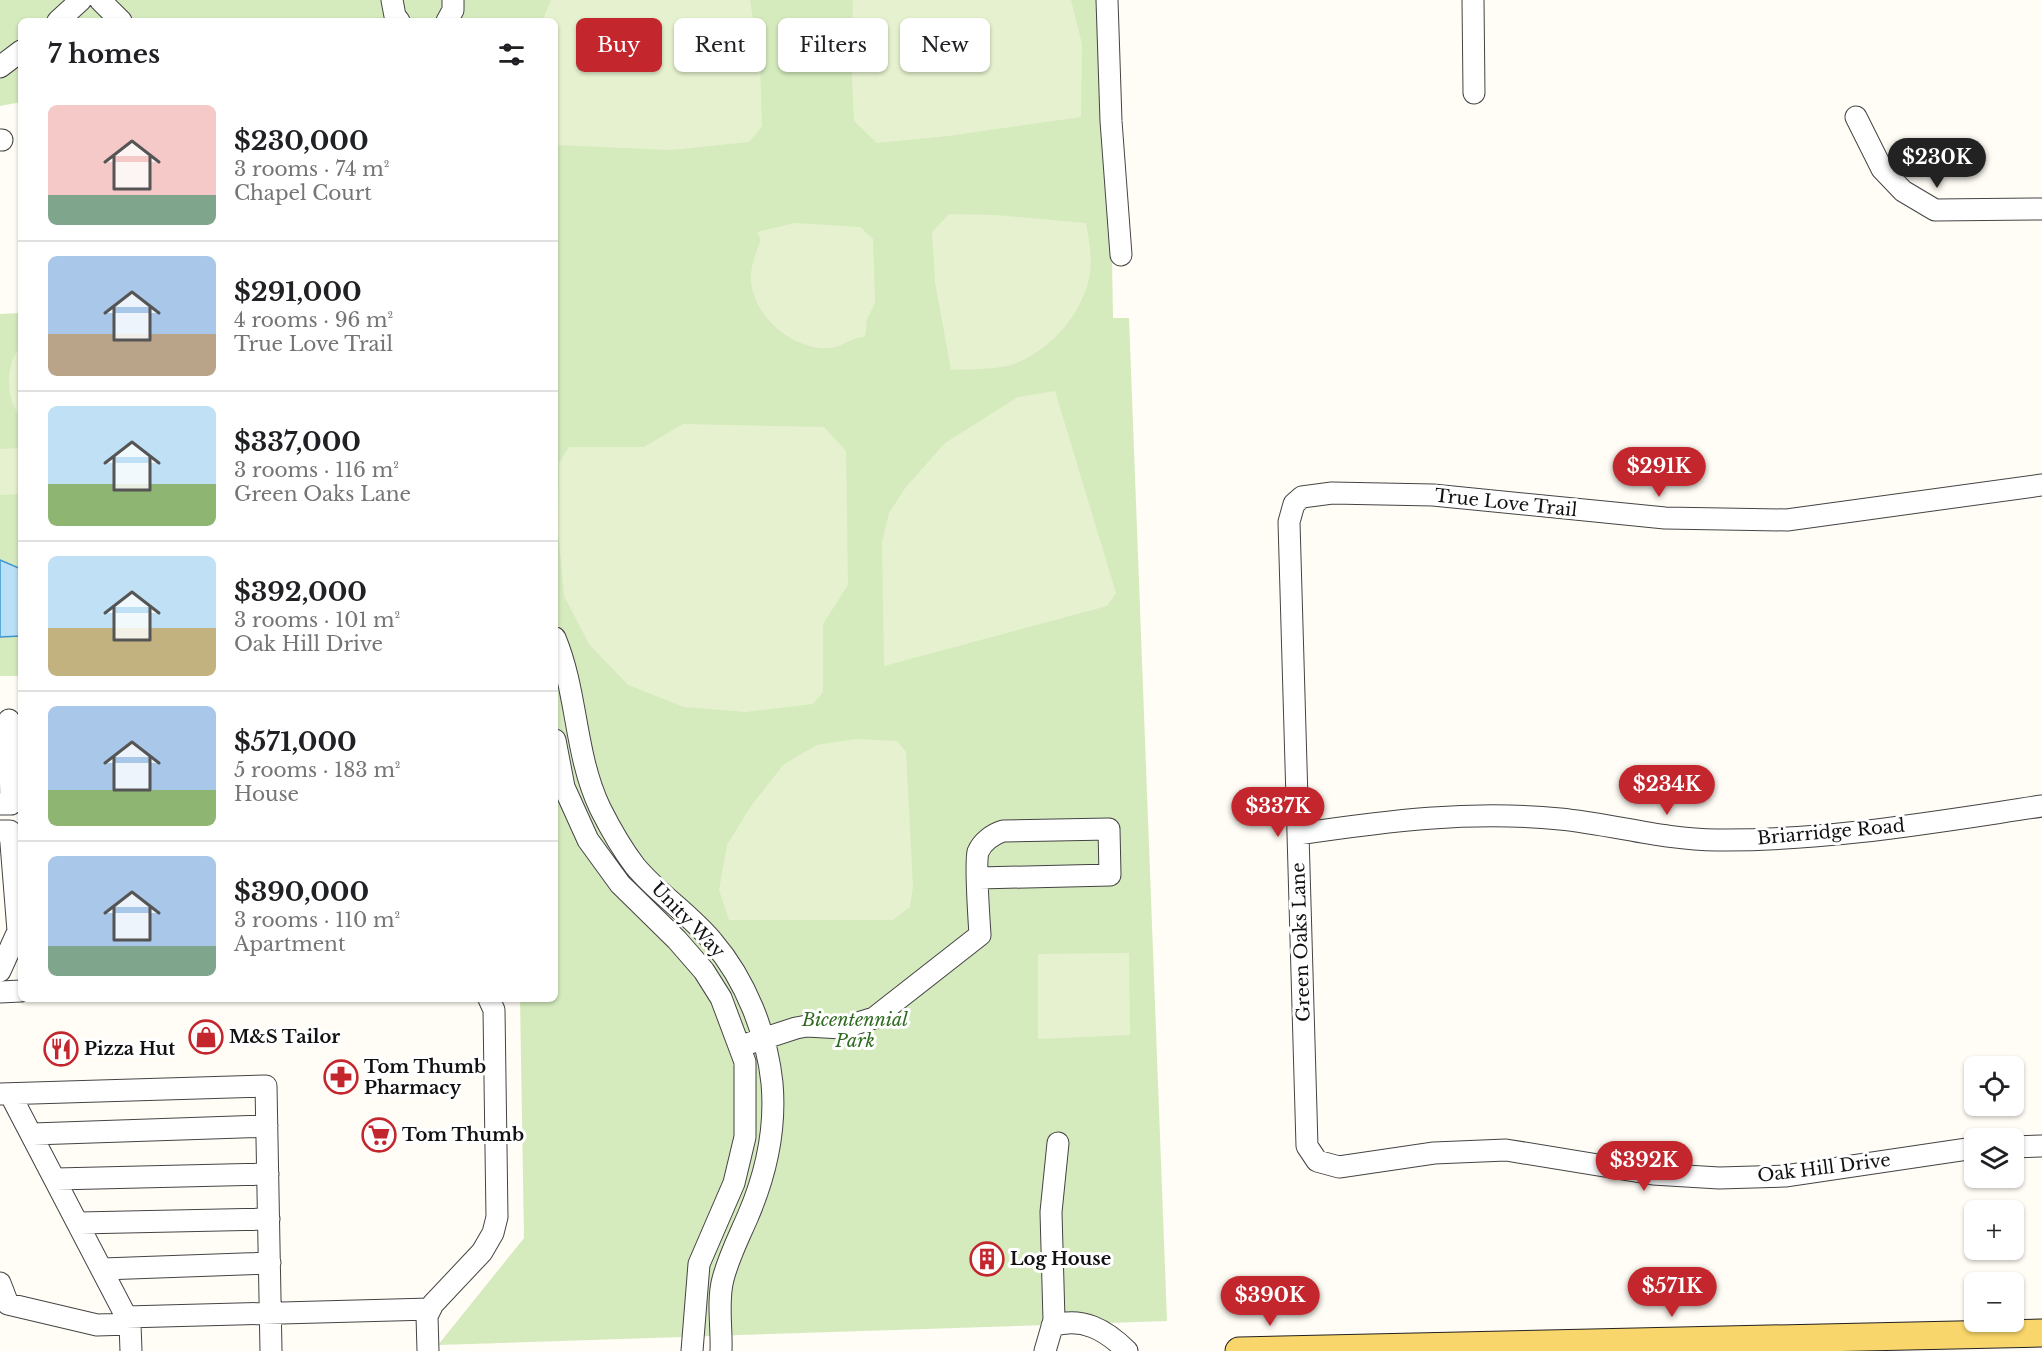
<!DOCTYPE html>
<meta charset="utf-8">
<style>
body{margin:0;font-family:"Libre Baskerville",serif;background:#f2f2f2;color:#202124;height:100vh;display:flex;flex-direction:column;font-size:22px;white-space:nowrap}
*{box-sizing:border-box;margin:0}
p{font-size:20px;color:#757577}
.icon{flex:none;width:33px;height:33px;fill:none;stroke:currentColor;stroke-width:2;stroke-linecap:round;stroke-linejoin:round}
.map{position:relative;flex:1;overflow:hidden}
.side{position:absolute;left:18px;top:18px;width:540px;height:984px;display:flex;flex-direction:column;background:#fff;border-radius:9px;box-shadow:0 2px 4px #0004}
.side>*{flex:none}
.hud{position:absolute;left:576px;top:18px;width:570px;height:54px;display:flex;gap:12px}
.controls{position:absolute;left:1964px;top:1056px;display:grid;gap:12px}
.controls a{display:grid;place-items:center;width:60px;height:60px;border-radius:9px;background:#fff;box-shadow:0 2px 4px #0004;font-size:30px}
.price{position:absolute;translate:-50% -51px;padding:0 14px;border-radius:21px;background:#c4262e;color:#fff;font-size:20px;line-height:39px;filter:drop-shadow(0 2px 3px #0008)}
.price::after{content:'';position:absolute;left:50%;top:36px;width:18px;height:14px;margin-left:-9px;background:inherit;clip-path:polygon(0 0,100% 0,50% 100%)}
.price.on{background:#222;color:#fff}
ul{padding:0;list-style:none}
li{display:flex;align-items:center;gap:18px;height:150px;padding:0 30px}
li+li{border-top:2px solid #e0e0e0}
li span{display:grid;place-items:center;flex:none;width:168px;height:120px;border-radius:9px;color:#555}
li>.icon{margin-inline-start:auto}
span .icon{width:72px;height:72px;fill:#fffc;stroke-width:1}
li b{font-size:26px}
h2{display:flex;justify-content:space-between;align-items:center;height:72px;padding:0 30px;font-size:26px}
.chip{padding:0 21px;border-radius:9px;background:#fff;box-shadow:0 2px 4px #0004;font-size:21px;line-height:54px}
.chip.on{background:#c4262e;color:#fff}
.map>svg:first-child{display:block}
.green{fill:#d5ebbd}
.pitch{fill:#e6f2cf}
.water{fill:#b9e0f7;stroke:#3f96cf;stroke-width:1.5}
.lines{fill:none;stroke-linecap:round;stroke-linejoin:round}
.minor-casing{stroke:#444;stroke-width:23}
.major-casing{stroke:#222;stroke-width:29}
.minor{stroke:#fff;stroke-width:21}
.major{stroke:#f9d66b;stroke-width:27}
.labels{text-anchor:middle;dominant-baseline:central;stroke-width:6;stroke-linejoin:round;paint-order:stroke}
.street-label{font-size:18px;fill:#111;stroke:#fff}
.park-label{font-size:18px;font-style:italic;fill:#2f6b1f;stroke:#fff}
.poi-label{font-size:18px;font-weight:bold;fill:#111;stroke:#fff;text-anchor:start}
</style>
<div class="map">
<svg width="2042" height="1351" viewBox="0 0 2042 1351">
<rect width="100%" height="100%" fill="#fffdf5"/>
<path class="green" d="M0 0H1100L1110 143 1113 318H1129L1167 1321 438 1345 524 1238 520 999H555V21H21V102L0 106Z
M21 313V676H0V314Z"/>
<path class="pitch" d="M551 0H750L760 65 762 126 749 142 671 150 555 145V21H542Z
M853 0H1071L1082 44 1081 117 948 136 877 143 854 121 851 54Z
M949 214 995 215 1086 223C1089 239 1092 258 1090 274 1083 314 1050 352 1011 365 993 370 970 369 951 370L935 282 932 232Z
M795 223 860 227 873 239 875 303 867 319 865 337C853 336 842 347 830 348 793 351 754 317 751 281 750 267 756 252 761 240L757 232Z
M21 347V416C5 403 5 360 21 347Z
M1055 391 1116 593 1107 606 884 666 882 542 889 513 906 487 945 443 1018 397Z
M683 424 824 427 846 451 848 585 823 624V692L813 704 746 712 684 707 628 685 589 644 564 596 558 532 559 463 569 447H644Z
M21 448V494L0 495V449Z
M856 739 897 741 906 752 913 886 910 907 893 920H729L719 890 727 845 751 806 784 764 817 745Z
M1129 953 1130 1035 1038 1039V954Z"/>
<path class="water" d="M0 560 21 569V636L0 637Z"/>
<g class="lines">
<defs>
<path id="minor" d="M100 0 121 21
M392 0 395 16 399 21
M1107 0 1111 121 1121 255
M1473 0 1474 93
M58 21 81 0
M447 21 453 10V0
M0 67 21 51
M1856 117 1882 169 1903 191 1935 210 2042 209
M0 140H2
M555 638C578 693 574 753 600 808 610 828 622 849 635 866 658 894 690 914 713 942 745 979 767 1034 772 1083 776 1128 766 1174 748 1216 739 1237 729 1256 723 1279 717 1301 722 1328 721 1351
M555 740 564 787 588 840 620 884 677 940 704 971 721 998 745 1062V1137L734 1183 699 1264 692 1351
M0 804H11L9 720
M0 831H10L18 931 0 971
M1298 834C1387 821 1470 810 1560 819 1612 824 1664 840 1717 840 1827 841 1934 822 2042 806
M0 992 21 991
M750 1043 796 1028 807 1026 842 1028 874 1018 980 935C979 919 975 863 978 852 982 842 993 834 1003 831L1109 829 1110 875 979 878
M0 1094 266 1086 271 1351
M10 1094 130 1324 131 1351
M33 1134 267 1126
M2013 1147 2042 1146
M1974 1148 1785 1176 1719 1178 1653 1174 1506 1150 1434 1153 1339 1167 1317 1161 1307 1146 1289 522 1294 504 1302 497 1332 493 1433 495 1665 518 1787 520 2042 485
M56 1179 268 1174
M79 1223 269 1219
M103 1269 270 1263
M0 1283 8 1304 97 1325 130 1324
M126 1317 430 1309
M1052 1326C1082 1316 1106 1330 1127 1351
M428 1351 427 1316 433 1304 482 1252 493 1233 497 1217 494 1010 489 999
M1045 1351 1054 1320 1051 1212 1058 1143"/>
<path id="major" d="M1239 1351 2042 1333"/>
</defs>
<use href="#minor" class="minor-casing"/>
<use href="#major" class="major-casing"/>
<use href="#minor" class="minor"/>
<use href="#major" class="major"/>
</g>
<defs>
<symbol id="shop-ring" viewBox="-11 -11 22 22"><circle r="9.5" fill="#fff" stroke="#c4262e" stroke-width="1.5"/><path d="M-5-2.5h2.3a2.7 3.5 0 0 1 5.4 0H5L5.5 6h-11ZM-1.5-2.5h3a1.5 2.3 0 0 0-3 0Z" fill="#c4262e"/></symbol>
<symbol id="restaurant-ring" viewBox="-11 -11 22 22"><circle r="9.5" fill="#fff" stroke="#c4262e" stroke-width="1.5"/><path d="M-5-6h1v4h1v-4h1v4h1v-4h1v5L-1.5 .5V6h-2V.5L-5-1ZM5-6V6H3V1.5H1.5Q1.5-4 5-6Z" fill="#c4262e"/></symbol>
<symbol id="pharmacy-ring" viewBox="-11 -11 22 22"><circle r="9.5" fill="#fff" stroke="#c4262e" stroke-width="1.5"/><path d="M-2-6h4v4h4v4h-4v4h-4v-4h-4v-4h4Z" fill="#c4262e"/></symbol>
<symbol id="supermarket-ring" viewBox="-11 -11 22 22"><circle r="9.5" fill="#fff" stroke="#c4262e" stroke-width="1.5"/><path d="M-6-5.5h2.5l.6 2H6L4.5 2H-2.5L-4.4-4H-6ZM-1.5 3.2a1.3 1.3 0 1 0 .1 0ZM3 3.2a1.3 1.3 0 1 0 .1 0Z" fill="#c4262e"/></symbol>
<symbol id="building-ring" viewBox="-11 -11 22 22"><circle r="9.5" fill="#fff" stroke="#c4262e" stroke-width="1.5"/><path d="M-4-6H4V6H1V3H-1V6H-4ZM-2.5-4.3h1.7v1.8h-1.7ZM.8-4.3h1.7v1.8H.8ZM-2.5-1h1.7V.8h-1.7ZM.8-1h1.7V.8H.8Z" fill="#c4262e"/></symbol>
</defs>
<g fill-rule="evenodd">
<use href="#shop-ring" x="187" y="1018" width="38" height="38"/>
<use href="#restaurant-ring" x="42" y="1030" width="38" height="38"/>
<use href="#pharmacy-ring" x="322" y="1058" width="38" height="38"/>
<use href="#supermarket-ring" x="360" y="1116" width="38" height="38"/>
<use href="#building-ring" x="968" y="1240" width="38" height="38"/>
</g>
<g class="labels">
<g class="street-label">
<text transform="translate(1506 503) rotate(6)">True Love Trail</text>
<text transform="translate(1831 832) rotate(-5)">Briarridge Road</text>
<text transform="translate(688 920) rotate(46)">Unity Way</text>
<text transform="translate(1301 942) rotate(-92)">Green Oaks Lane</text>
<text transform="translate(1824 1168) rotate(-7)">Oak Hill Drive</text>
</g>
<g class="park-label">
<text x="855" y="1020">Bicentennial<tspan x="855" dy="21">Park</tspan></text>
</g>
<g class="poi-label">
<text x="229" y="1037">M&amp;S Tailor</text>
<text x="84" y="1049">Pizza Hut</text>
<text x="364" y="1067">Tom Thumb<tspan x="364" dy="21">Pharmacy</tspan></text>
<text x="402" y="1135">Tom Thumb</text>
<text x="1010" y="1259">Log House</text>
</g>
</g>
</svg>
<div class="controls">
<a><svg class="icon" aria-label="locate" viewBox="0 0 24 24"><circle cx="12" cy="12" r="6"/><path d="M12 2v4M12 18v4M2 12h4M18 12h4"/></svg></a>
<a><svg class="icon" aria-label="layers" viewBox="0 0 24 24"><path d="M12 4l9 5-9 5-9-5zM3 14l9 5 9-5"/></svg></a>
<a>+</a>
<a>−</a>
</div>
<b class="price on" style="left:1937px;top:189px">$230K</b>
<b class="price" style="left:1659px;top:498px">$291K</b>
<b class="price" style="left:1667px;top:816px">$234K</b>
<b class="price" style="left:1278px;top:838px">$337K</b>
<b class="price" style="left:1644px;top:1192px">$392K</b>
<b class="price" style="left:1672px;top:1318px">$571K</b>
<b class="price" style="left:1270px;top:1327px">$390K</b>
<div class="hud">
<a class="chip on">Buy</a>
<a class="chip">Rent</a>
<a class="chip">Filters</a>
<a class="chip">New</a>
</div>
<section class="side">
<h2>7 homes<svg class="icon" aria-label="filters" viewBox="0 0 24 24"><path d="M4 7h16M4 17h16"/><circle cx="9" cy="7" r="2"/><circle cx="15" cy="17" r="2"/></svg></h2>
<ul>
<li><span style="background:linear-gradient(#f6c9c9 75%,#7fa58c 0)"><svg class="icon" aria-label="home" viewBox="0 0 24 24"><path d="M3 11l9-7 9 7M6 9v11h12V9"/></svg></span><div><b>$230,000</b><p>3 rooms · 74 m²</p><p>Chapel Court</p></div></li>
<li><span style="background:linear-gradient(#a9c7e8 65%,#b9a48a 0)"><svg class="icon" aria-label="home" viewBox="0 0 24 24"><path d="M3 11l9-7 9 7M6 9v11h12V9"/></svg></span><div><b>$291,000</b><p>4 rooms · 96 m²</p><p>True Love Trail</p></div></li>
<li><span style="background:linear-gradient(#bfe0f5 65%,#8fb573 0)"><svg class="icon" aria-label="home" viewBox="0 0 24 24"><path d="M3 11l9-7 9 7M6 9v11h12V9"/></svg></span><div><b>$337,000</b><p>3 rooms · 116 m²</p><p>Green Oaks Lane</p></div></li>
<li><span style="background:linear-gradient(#bfe0f5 60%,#c2b280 0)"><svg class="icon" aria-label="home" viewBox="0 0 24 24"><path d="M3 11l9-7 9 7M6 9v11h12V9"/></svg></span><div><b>$392,000</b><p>3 rooms · 101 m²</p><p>Oak Hill Drive</p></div></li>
<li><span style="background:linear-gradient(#a9c7e8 70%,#8fb573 0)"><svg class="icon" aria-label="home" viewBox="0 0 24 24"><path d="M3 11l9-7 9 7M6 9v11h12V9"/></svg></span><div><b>$571,000</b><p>5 rooms · 183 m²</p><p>House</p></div></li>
<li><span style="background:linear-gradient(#a9c7e8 75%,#7fa58c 0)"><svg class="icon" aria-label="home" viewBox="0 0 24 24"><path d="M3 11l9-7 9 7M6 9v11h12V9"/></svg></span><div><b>$390,000</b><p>3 rooms · 110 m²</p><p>Apartment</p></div></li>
</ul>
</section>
</div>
